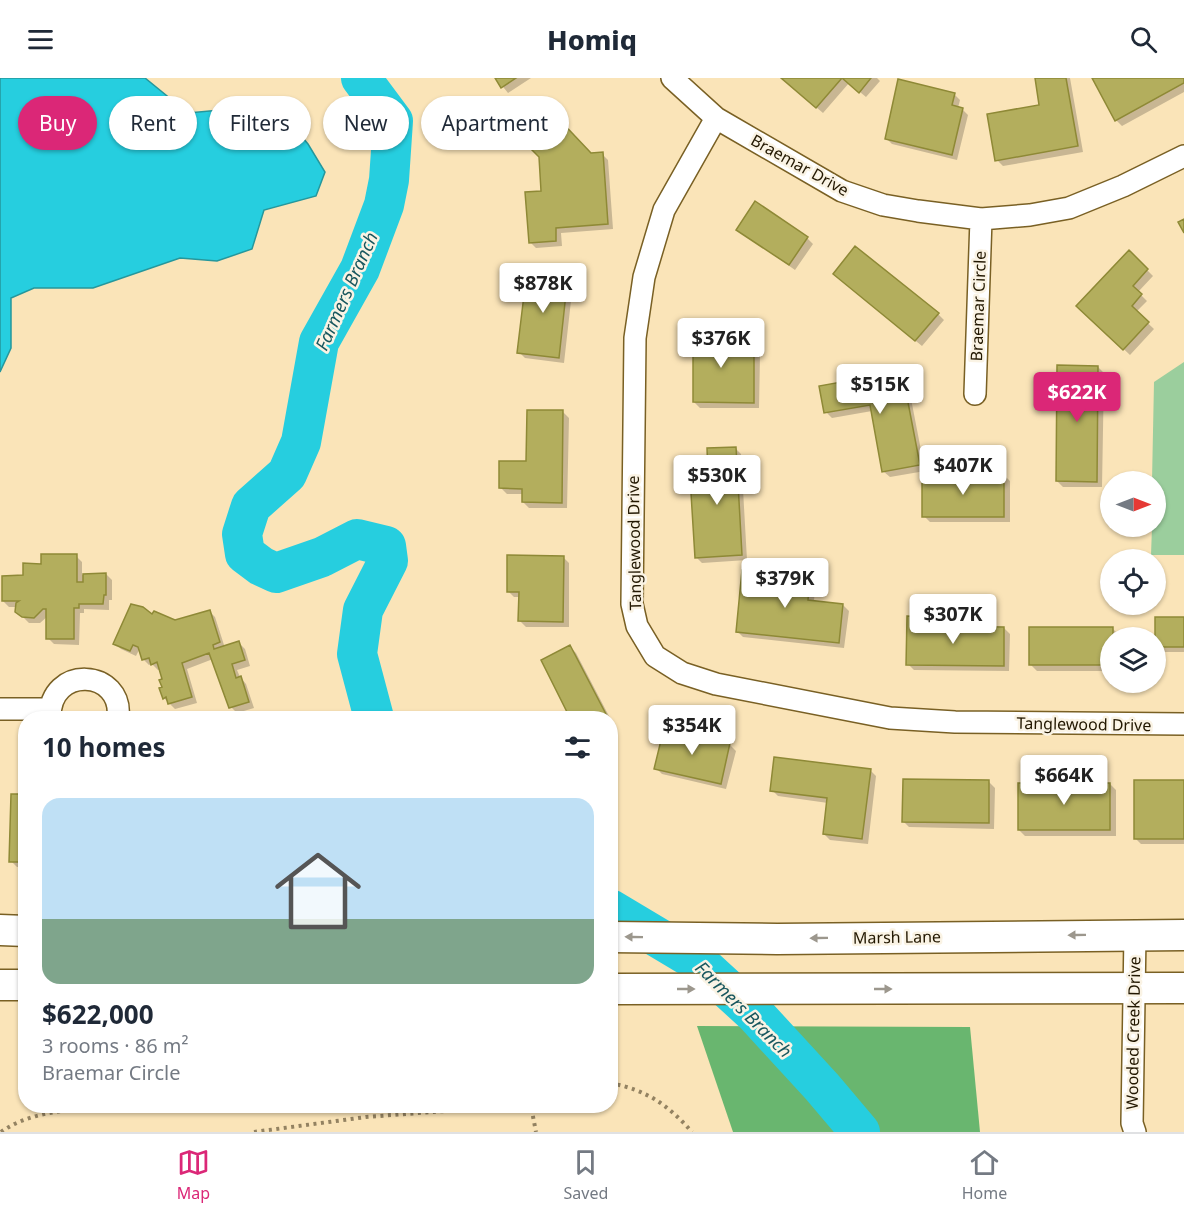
<!DOCTYPE html>
<meta charset="utf-8">
<style>
body{margin:0;font-family:"Noto Sans",sans-serif;background:#f6f6f7;color:#1f2937;height:100vh;display:flex;flex-direction:column;font-size:22px;white-space:nowrap}
*{box-sizing:border-box;margin:0}
p{font-size:20px;color:#747a83}
.icon{flex:none;width:33px;height:33px;fill:none;stroke:currentColor;stroke-width:2;stroke-linecap:round;stroke-linejoin:round}
.map{position:relative;flex:1;overflow:hidden}
.panel{position:absolute;left:18px;top:633px;width:600px;height:402px;display:flex;flex-direction:column;background:#fff;border-radius:24px;box-shadow:0 2px 4px #0004}
.panel>*{flex:none}
.banner{position:absolute;left:18px;top:18px;width:600px;height:54px;display:flex;gap:12px}
.needle{width:39px;rotate:90deg}
.buttons{position:absolute;left:1100px;top:393px;display:grid;gap:12px}
.buttons a{display:grid;place-items:center;width:66px;height:66px;border-radius:50%;background:#fff;box-shadow:0 2px 4px #0004;font-size:30px}
.price{position:absolute;translate:-50% -51px;padding:0 14px;border-radius:6px;background:#fff;color:#222;font-size:20px;line-height:39px;filter:drop-shadow(0 2px 3px #0008)}
.price::after{content:'';position:absolute;left:50%;top:36px;width:18px;height:14px;margin-left:-9px;background:inherit;clip-path:polygon(0 0,100% 0,50% 100%)}
.price.selected{background:#db2777;color:#fff}
ul{padding:0;list-style:none}
li{display:grid;align-content:center;gap:12px;height:318px;padding:0 24px}
li+li{border-top:2px solid #e0e1e3}
li span{display:grid;place-items:center;height:186px;border-radius:18px;color:#555}
li>.icon{margin-inline-start:auto}
span .icon{width:108px;height:108px;fill:#fffc;stroke-width:1}
li b{font-size:26px}
h2{display:flex;justify-content:space-between;align-items:center;height:72px;padding:0 24px;font-size:26px}
.pill{padding:0 21px;border-radius:27px;background:#fff;box-shadow:0 2px 4px #0004;font-size:21px;line-height:54px}
.pill.selected{background:#db2777;color:#fff}
header{display:flex;justify-content:space-between;align-items:center;height:78px;padding:0 24px;background:#fff;font-size:27px;font-weight:800}
.tab-bar{display:flex;justify-content:space-around;align-items:center;height:84px;border-top:2px solid #e0e1e3;background:#fff;font-size:16px;color:#747a83}
.tab-bar a{display:grid;justify-items:center;gap:3px}
.tab-bar .selected{color:#db2777}
.map>svg:first-child{display:block}
.green{fill:#9bce9d}
.forest{fill:#69b66f}
.water{fill:#26cedf;stroke:#25979c;stroke-width:1.5}
.shadow{fill:#0003}
.lines{fill:none;stroke-linecap:round;stroke-linejoin:round}
.river{stroke:#26cedf;stroke-width:40}
.building{fill:#b3ae5d;stroke:#8e8936;stroke-width:1.5}
.street-casing{stroke:#796024;stroke-width:24}
.secondary-casing{stroke:#796024;stroke-width:33}
.path{stroke:#938261;stroke-width:4;stroke-dasharray:3 4.5;stroke-linecap:butt}
.street{stroke:#fff;stroke-width:21}
.secondary{stroke:#fff;stroke-width:30}
.oneway{fill:#9c978d}
.labels{text-anchor:middle;dominant-baseline:central;stroke-width:5;stroke-linejoin:round;paint-order:stroke}
.street-label{font-size:16px;fill:#221701;stroke:#faf3e4}
.water-label{font-size:18px;font-style:italic;fill:#18575e;stroke:#faf3e4}
</style>
<header><svg class="icon" aria-label="menu" viewBox="0 0 24 24"><path d="M4 6h16M4 12h16M4 18h16"/></svg>Homiq<svg class="icon" aria-label="search" viewBox="0 0 24 24"><circle cx="10" cy="10" r="6"/><path d="M15 15l6 6"/></svg></header>
<div class="map">
<svg width="1184" height="1054" viewBox="0 0 1184 1054">
<rect width="100%" height="100%" fill="#fae4b8"/>
<path class="green" d="M1184 284V477H1151L1152 449 1155 448V404L1152 403 1154 304Z"/>
<path class="forest" d="M697 948 970 949 980 1054H733Z"/>
<path class="water" d="M0 0H145L188 35 275 27 308 66 325 94 316 118 264 132 252 171 217 183 180 180 93 210H34L11 220V270L0 294Z"/>
<path class="shadow" d="M496 0H531L508 15Z
M782 0H877L880 3 866 19 849 5 823 35Z
M1036 0H1070L1083 74 1003 88 997 82 1041 28Z
M1184 0V14L1122 48 1116 42Z
M954 16 960 22 958 30 962 31 968 37 957 82 892 66 886 60Z
M602 76 608 82 613 151 561 155 562 168 536 170 530 164 543 114 540 78Z
M738 152 807 160 813 166 795 192Z
M1129 174 1153 198 1138 214 1147 223 1136 234 1154 251 1130 277 1078 228Z
M567 199 573 205 564 285 525 280 519 274Z
M841 202 938 236 944 242 922 268Z
M725 252 731 258V271H754L760 277 759 330H700L694 324Z
M1098 289 1104 295 1102 409H1063L1057 403Z
M901 294 907 300 925 393 890 399 884 394 872 333 832 340 826 334Z
M563 334 569 340 567 430H529L523 424V416H507L501 410 528 384Z
M735 370 741 376 747 482 702 485 696 479Z
M1004 397 1010 403V444H930L924 438Z
M76 478 82 484V497L106 496 112 502V522H109V532L84 531V535H80L79 567 54 566 48 560V538L40 545H29L17 533V529H9L3 523 24 499 42 488Z
M563 479 569 485V549H526L520 543V519H514L508 513Z
M809 501 815 507 814 524 843 527 849 533 844 570 743 559 737 553Z
M209 533 215 539 225 570 239 565 245 571 250 588 237 592 240 599 246 606 254 630 237 635 231 629 213 581 187 591 197 625 175 631 164 620V602L161 591 158 592 152 586 149 587 143 581 140 570 136 578 121 571 115 565 153 538 175 544Z
M925 540 931 546V549L1004 550 1010 556 1009 593 914 592 908 586Z
M1184 540V574H1162L1156 568Z
M1112 550 1118 556V560H1110V593H1037L1031 587Z
M570 569 576 575 610 640H572L543 583Z
M610 642 618 658 610 662Z
M730 667 736 673 726 711 662 696 656 690Z
M870 692 876 698 868 766 830 762 824 756 828 725 778 718 772 712Z
M989 704 995 710 994 751 909 749 903 743Z
M1184 704V766H1141L1135 760Z
M1110 706 1116 712V758H1025L1019 752Z
M26 718V789H17L11 783Z"/>
<g class="lines">
<path class="river" d="M361 0 393 43 389 102 384 127 360 191 319 264 301 364 287 396 251 428 242 456 245 476 261 488 276 495 322 479 357 461 386 468 388 483 363 532 357 576 374 640
M610 831 697 883 755 936 822 1009 860 1054"/>
</g>
<path class="building" d="M495 0H516L501 10Z
M781 0H871L859 15 842 0 816 30Z
M1035 0H1066L1078 68 995 83 987 36 1039 27Z
M1092 0H1184V5L1115 43Z
M898 1 955 15 952 27 963 30 952 77 885 61Z
M556 38 591 75 603 74 608 146 556 150V163L529 165 525 114 541 113 539 79 526 66Z
M755 123 808 159 789 187 736 152Z
M1184 141V155L1178 144Z
M855 168 939 235 915 263 833 196Z
M1129 172 1148 191 1133 208 1142 216 1132 228 1149 244 1123 272 1076 228Z
M527 192 568 197 559 280 517 275Z
M693 250H726V269H754V325L693 324Z
M1057 287 1098 288 1097 404 1056 403Z
M902 293 920 387 882 394 870 327 824 335 819 308Z
M527 332H563L562 425 522 424V411L499 410V383H526Z
M736 369 742 477 695 480 690 399 708 397 707 370Z
M922 396H1004V439H922Z
M41 476H77V504H83V496L106 495V517H104L103 526H79V530H74V561H46V531H43L34 540 22 539 15 534 16 525 19 523H2V498L23 497V485L41 486Z
M507 477 564 478 563 544 518 543 519 514H507Z
M742 492 810 500 808 522 843 526 839 565 736 554Z
M131 526 143 529 152 536 154 533 175 542 210 532 220 564 213 567 214 571 239 563 245 582 232 586 236 600 241 598 249 624 229 630 209 575 182 585 192 619 168 626 166 619 163 621 159 610 162 609 159 602 162 601 157 584 151 587 149 580 142 582 138 569 133 567 130 573 113 566Z
M907 538 925 539V548L1004 549V588L906 587Z
M1155 539H1184V569H1155Z
M1029 549H1113V560H1110V587H1029Z
M570 567 608 640H570L541 582Z
M664 650 730 665 721 706 654 691Z
M774 679 871 691 862 761 823 756 827 720 770 713Z
M903 701 989 702V745L902 744Z
M1134 702H1184V761H1134Z
M1018 705H1110V752H1018Z
M11 716H26V784H9Z"/>
<g class="lines">
<defs>
<path id="street" d="M672 0 716 40 842 113 883 127 918 133 981 141 1030 137 1069 130 1123 108 1184 78
M716 40 664 132 644 199 635 260 632 526 637 548 655 578 682 595 716 606 890 640 955 644 1184 646
M975 316 981 141
M0 631H50
M50 640C49 586 124 591 118 640
M1135 1054 1132 1045 1135 856"/>
<path id="secondary" d="M0 852 26 853
M610 859 777 861 1184 857
M0 907H26
M610 911 1184 910"/>
</defs>
<use href="#street" class="street-casing"/>
<use href="#secondary" class="secondary-casing"/>
<path class="path" d="M610 1005C647 1012 668 1027 692 1054
M526 1028H531L536 1054
M1 1054C29 1034 65 1033 98 1028
M254 1054 366 1039 511 1028"/>
<use href="#street" class="street"/>
<use href="#secondary" class="secondary"/>
</g>
<defs><path id="oneway-solid" d="M-6-.8H1V-3.2L6.5 0L1 3.2V.8H-6Z" transform="scale(1.5)"/></defs>
<g class="oneway">
<use href="#oneway-solid" transform="translate(1077 857) rotate(179)"/>
<use href="#oneway-solid" transform="translate(634 859) rotate(-179)"/>
<use href="#oneway-solid" transform="translate(819 860) rotate(179)"/>
<use href="#oneway-solid" transform="translate(686 911)"/>
<use href="#oneway-solid" transform="translate(883 911)"/>
</g>
<g class="labels">
<g class="street-label">
<text transform="translate(800 87) rotate(29)">Braemar Drive</text>
<text transform="translate(978 228) rotate(-88)">Braemar Circle</text>
<text transform="translate(634 465) rotate(-91)">Tanglewood Drive</text>
<text transform="translate(1084 646) rotate(1)">Tanglewood Drive</text>
<text transform="translate(897 859) rotate(-1)">Marsh Lane</text>
<text transform="translate(1133 955) rotate(-89)">Wooded Creek Drive</text>
</g>
<g class="water-label">
<text transform="translate(346 213) rotate(-66)">Farmers Branch</text>
<text transform="translate(744 931) rotate(45)">Farmers Branch</text>
</g>
</g>
</svg>
<div class="buttons">
<a><svg class="needle" viewBox="-14 -14 28 28"><path d="M0-13l5 13h-10z" fill="#e53935"/><path d="M0 13l5-13h-10z" fill="#747a83"/></svg></a>
<a><svg class="icon" aria-label="locate" viewBox="0 0 24 24"><circle cx="12" cy="12" r="6"/><path d="M12 2v4M12 18v4M2 12h4M18 12h4"/></svg></a>
<a><svg class="icon" aria-label="layers" viewBox="0 0 24 24"><path d="M12 4l9 5-9 5-9-5zM3 14l9 5 9-5"/></svg></a>
</div>
<b class="price" style="left:543px;top:236px">$878K</b>
<b class="price" style="left:721px;top:291px">$376K</b>
<b class="price" style="left:880px;top:337px">$515K</b>
<b class="price selected" style="left:1077px;top:345px">$622K</b>
<b class="price" style="left:963px;top:418px">$407K</b>
<b class="price" style="left:717px;top:428px">$530K</b>
<b class="price" style="left:785px;top:531px">$379K</b>
<b class="price" style="left:953px;top:567px">$307K</b>
<b class="price" style="left:692px;top:678px">$354K</b>
<b class="price" style="left:1064px;top:728px">$664K</b>
<div class="banner">
<a class="pill selected">Buy</a>
<a class="pill">Rent</a>
<a class="pill">Filters</a>
<a class="pill">New</a>
<a class="pill">Apartment</a>
</div>
<section class="panel">
<h2>10 homes<svg class="icon" aria-label="filters" viewBox="0 0 24 24"><path d="M4 7h16M4 17h16"/><circle cx="9" cy="7" r="2"/><circle cx="15" cy="17" r="2"/></svg></h2>
<ul>
<li><span style="background:linear-gradient(#bfe0f5 65%,#7fa58c 0)"><svg class="icon" aria-label="home" viewBox="0 0 24 24"><path d="M3 11l9-7 9 7M6 9v11h12V9"/></svg></span><div><b>$622,000</b><p>3 rooms · 86 m²</p><p>Braemar Circle</p></div></li>
</ul>
</section>
</div>
<nav class="tab-bar">
<a class="selected"><svg class="icon" aria-label="map" viewBox="0 0 24 24"><path d="M3 6l6-2 6 2 6-2v14l-6 2-6-2-6 2zM9 4v14M15 6v14"/></svg>Map</a>
<a><svg class="icon" aria-label="saved" viewBox="0 0 24 24"><path d="M7 4h10v16l-5-4-5 4z"/></svg>Saved</a>
<a><svg class="icon" aria-label="home" viewBox="0 0 24 24"><path d="M3 11l9-7 9 7M6 9v11h12V9"/></svg>Home</a>
</nav>
